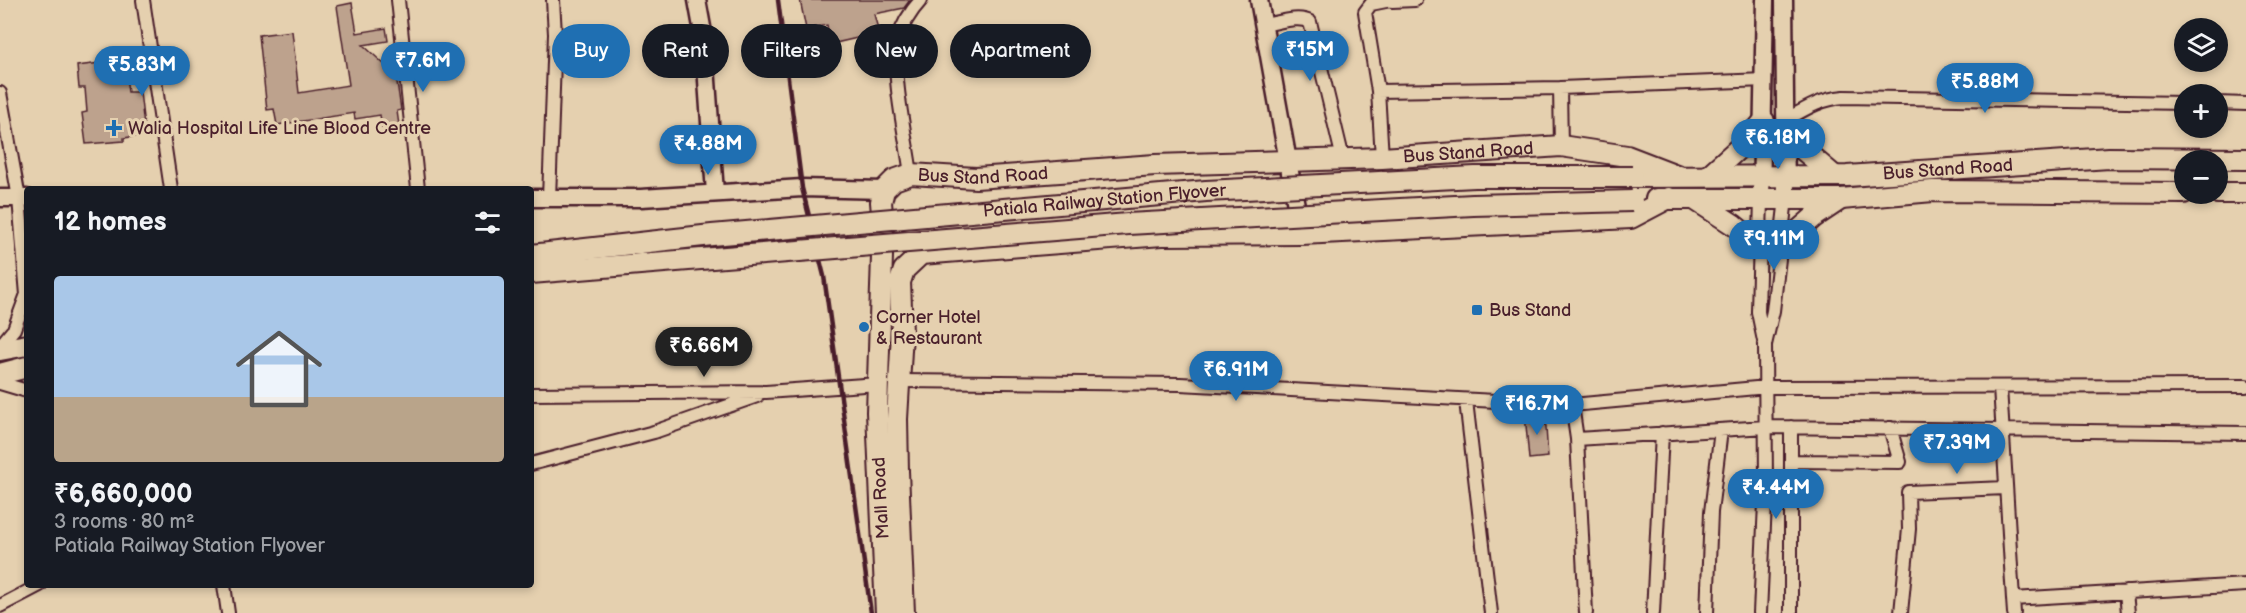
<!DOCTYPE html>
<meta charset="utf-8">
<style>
body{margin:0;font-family:"Balsamiq Sans",sans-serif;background:#20242c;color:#f1f3f6;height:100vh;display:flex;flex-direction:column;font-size:22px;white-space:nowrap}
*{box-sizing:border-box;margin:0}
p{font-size:20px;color:#9ea1a6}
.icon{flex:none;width:33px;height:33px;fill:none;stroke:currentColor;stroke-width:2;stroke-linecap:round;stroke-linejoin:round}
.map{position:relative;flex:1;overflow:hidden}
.drawer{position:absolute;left:24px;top:186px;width:510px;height:402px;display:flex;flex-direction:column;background:#171b24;border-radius:6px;box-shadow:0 3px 9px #0003}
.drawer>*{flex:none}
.guide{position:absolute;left:552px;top:24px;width:570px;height:54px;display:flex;gap:12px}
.controls{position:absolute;left:2174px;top:18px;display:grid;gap:12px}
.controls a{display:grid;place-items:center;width:54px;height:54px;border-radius:50%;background:#171b24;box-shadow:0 3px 9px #0003;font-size:30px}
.price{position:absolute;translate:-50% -51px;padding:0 14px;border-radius:21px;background:#1f6fb2;color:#fff;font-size:20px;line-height:39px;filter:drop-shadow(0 2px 3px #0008)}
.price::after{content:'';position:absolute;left:50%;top:36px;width:18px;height:14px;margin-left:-9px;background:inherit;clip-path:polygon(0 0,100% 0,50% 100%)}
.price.on{background:#222;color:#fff}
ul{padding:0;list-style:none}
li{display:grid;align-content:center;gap:12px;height:318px;padding:0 30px}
li span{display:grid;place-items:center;height:186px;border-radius:6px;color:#555}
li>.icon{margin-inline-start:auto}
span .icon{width:108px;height:108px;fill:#fffc;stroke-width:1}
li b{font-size:26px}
h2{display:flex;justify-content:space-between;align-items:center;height:72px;padding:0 30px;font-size:26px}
.tag{padding:0 21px;border-radius:27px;background:#171b24;box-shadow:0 3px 9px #0003;font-size:21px;line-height:54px}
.tag.on{background:#1f6fb2;color:#fff}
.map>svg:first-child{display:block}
.building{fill:#bda28d;stroke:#4a1f2b;stroke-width:1.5}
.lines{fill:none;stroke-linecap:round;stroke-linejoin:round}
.minor-casing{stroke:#4a1f2b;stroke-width:16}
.tertiary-casing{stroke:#4a1f2b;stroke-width:21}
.primary-casing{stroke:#4a1f2b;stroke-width:24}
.minor{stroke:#e5d0af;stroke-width:12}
.tertiary{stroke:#e5d0af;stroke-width:16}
.primary{stroke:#e5d0af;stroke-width:20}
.rail{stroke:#4a1f2b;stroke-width:4.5}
.primary-bridge-casing{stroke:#4a1f2b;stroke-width:24;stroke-linecap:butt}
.primary-bridge{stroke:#e5d0af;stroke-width:20}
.poi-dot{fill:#1f6fb2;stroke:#e5d0af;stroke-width:2}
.labels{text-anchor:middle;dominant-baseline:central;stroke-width:6;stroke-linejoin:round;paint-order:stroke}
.poi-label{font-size:18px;fill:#4a1f2b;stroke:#e5d0af;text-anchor:start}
.street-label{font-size:18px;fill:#4a1f2b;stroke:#e5d0af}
</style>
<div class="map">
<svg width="2246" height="613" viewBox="0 0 2246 613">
<rect width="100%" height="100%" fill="#e5d0af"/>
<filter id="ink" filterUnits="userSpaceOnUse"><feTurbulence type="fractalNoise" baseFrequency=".0167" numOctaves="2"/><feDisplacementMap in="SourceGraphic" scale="12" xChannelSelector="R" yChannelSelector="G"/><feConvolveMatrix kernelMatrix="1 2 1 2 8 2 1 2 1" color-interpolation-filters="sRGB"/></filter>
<g filter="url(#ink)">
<path class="building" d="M800 0H910L904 8 874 14 879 33 831 44 827 25 806 29Z
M352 3 357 33 386 28 388 41 363 45 396 75 401 110 397 111 399 125 382 127 380 115 355 119 354 113 277 125 274 109 267 110 259 35 292 31 299 93 349 85 337 6Z
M124 60 128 92H140L145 135 124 138V141L86 144 82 113 87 112 85 88H79L77 66Z
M1545 413 1548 457 1529 459 1525 414Z"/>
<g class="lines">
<defs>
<path id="minor" d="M143 0 171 189
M398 0 418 189
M1392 1 1415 0
M1264 25C1277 23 1298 15 1310 22L1343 159
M1560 88 1561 146
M1378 91 1560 88 1765 80
M0 93 19 198 27 295
M2217 103 2246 104
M1784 121C1805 109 1820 99 1844 97L2184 103
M1382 158 1378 91 1365 12 1371 4 1391 0
M911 174C906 137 891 74 898 40 902 25 911 11 921 0
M549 198 555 34 553 0
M1761 198 1758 312 1764 341
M0 346 14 329 27 294
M900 381 1180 384 1572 405
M0 383 27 391
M2000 387 2013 599
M531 394 766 392 878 384
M1466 401 1491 613
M1577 439 1766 427 2246 433
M1791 461 1900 462 1890 428
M531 464 654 432 757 396
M224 585 228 613
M2126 592 2128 613
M0 606 40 585
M1586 613 1577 439 1572 405 1767 387 2246 386
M1653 613 1662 433
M1707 613 1711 512 1721 430
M1760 613 1766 481 1765 345 1773 311 1786 198
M1791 613V427
M1901 613 1909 529 1908 492 2006 488
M2014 613 2013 599 2246 585"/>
<path id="tertiary" d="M697 0 704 38 715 193
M1259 0 1300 228
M1784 0 1786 198
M0 198H27
M531 198H641L802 188 884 190
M1761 198 1765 0"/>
<g id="primary">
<path d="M1785 130 1801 148 1833 175"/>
<path d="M1709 175 1749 139 1764 121"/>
<path id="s1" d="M1632 177 1847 176 2109 158 2246 159"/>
<path d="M2217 193H2246"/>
<path d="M1656 199H1841L1933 191 2184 193"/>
<path d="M1694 199 1734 225 1760 246"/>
<path d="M1782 245 1814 217 1841 199"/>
<path d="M0 350 27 345"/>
<path d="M0 374 27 367"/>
<path id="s2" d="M886 613 877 412 883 225 881 202 884 190 894 180 911 174 976 178 1155 165 1382 158 1561 146 1627 156 1679 176"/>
<path d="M904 613 898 471 897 419 902 333 900 282 904 270 921 254 1162 235 1301 234 1631 218 1669 198"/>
</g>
</defs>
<use href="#minor" class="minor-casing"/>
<use href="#tertiary" class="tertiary-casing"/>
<use href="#primary" class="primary-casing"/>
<use href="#minor" class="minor"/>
<use href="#tertiary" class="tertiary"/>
<use href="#primary" class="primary"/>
<path class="rail" d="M778 0 802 188 824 276 871 613"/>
<defs>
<g id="primary-bridge">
<path id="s3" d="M531 255 712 235 1206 191 1475 177H1632"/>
<path d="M531 273 1128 224 1473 205 1632 201"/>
</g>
</defs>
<use href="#primary-bridge" class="primary-bridge-casing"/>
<use href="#primary-bridge" class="primary-bridge"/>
</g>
</g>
<g class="poi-dot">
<path d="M111 119h6v6h6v6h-6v6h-6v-6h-6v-6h6z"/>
<rect x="1471" y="304" width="12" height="12" rx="3"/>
<circle cx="864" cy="327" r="6"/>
</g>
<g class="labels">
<g class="poi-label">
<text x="128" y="128">Walia Hospital Life Line Blood Centre</text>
<text x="1489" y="310">Bus Stand</text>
<text x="876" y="317">Corner Hotel<tspan x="876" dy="21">&amp; Restaurant</tspan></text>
</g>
<g class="street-label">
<text stroke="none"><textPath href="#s2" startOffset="1014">Bus Stand Road</textPath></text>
<text stroke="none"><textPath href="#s1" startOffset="316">Bus Stand Road</textPath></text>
<text stroke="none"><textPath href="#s2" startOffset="528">Bus Stand Road</textPath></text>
<text stroke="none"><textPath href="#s3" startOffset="576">Patiala Railway Station Flyover</textPath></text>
<text transform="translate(881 498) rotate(-93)">Mall Road</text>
</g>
</g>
</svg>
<div class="controls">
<a><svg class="icon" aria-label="layers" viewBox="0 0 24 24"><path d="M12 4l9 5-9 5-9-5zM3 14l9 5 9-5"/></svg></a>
<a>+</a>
<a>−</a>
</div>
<b class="price" style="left:1310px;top:82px">₹15M</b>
<b class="price" style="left:423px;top:93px">₹7.6M</b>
<b class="price" style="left:142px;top:97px">₹5.83M</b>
<b class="price" style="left:1985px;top:114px">₹5.88M</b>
<b class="price" style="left:1778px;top:170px">₹6.18M</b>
<b class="price" style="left:708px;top:176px">₹4.88M</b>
<b class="price" style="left:1774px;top:271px">₹9.11M</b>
<b class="price on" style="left:704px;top:378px">₹6.66M</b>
<b class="price" style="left:1236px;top:402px">₹6.91M</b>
<b class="price" style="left:1537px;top:436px">₹16.7M</b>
<b class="price" style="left:1957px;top:475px">₹7.39M</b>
<b class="price" style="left:1776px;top:520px">₹4.44M</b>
<div class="guide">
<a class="tag on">Buy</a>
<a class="tag">Rent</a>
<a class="tag">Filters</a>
<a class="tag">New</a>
<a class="tag">Apartment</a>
</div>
<section class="drawer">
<h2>12 homes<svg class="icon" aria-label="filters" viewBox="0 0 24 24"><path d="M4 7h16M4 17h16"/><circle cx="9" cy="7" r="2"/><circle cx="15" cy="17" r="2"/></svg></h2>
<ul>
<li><span style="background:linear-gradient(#a9c7e8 65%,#b9a48a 0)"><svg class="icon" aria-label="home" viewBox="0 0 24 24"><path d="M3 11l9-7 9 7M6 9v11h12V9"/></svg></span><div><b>₹6,660,000</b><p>3 rooms · 80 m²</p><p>Patiala Railway Station Flyover</p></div></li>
</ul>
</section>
</div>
